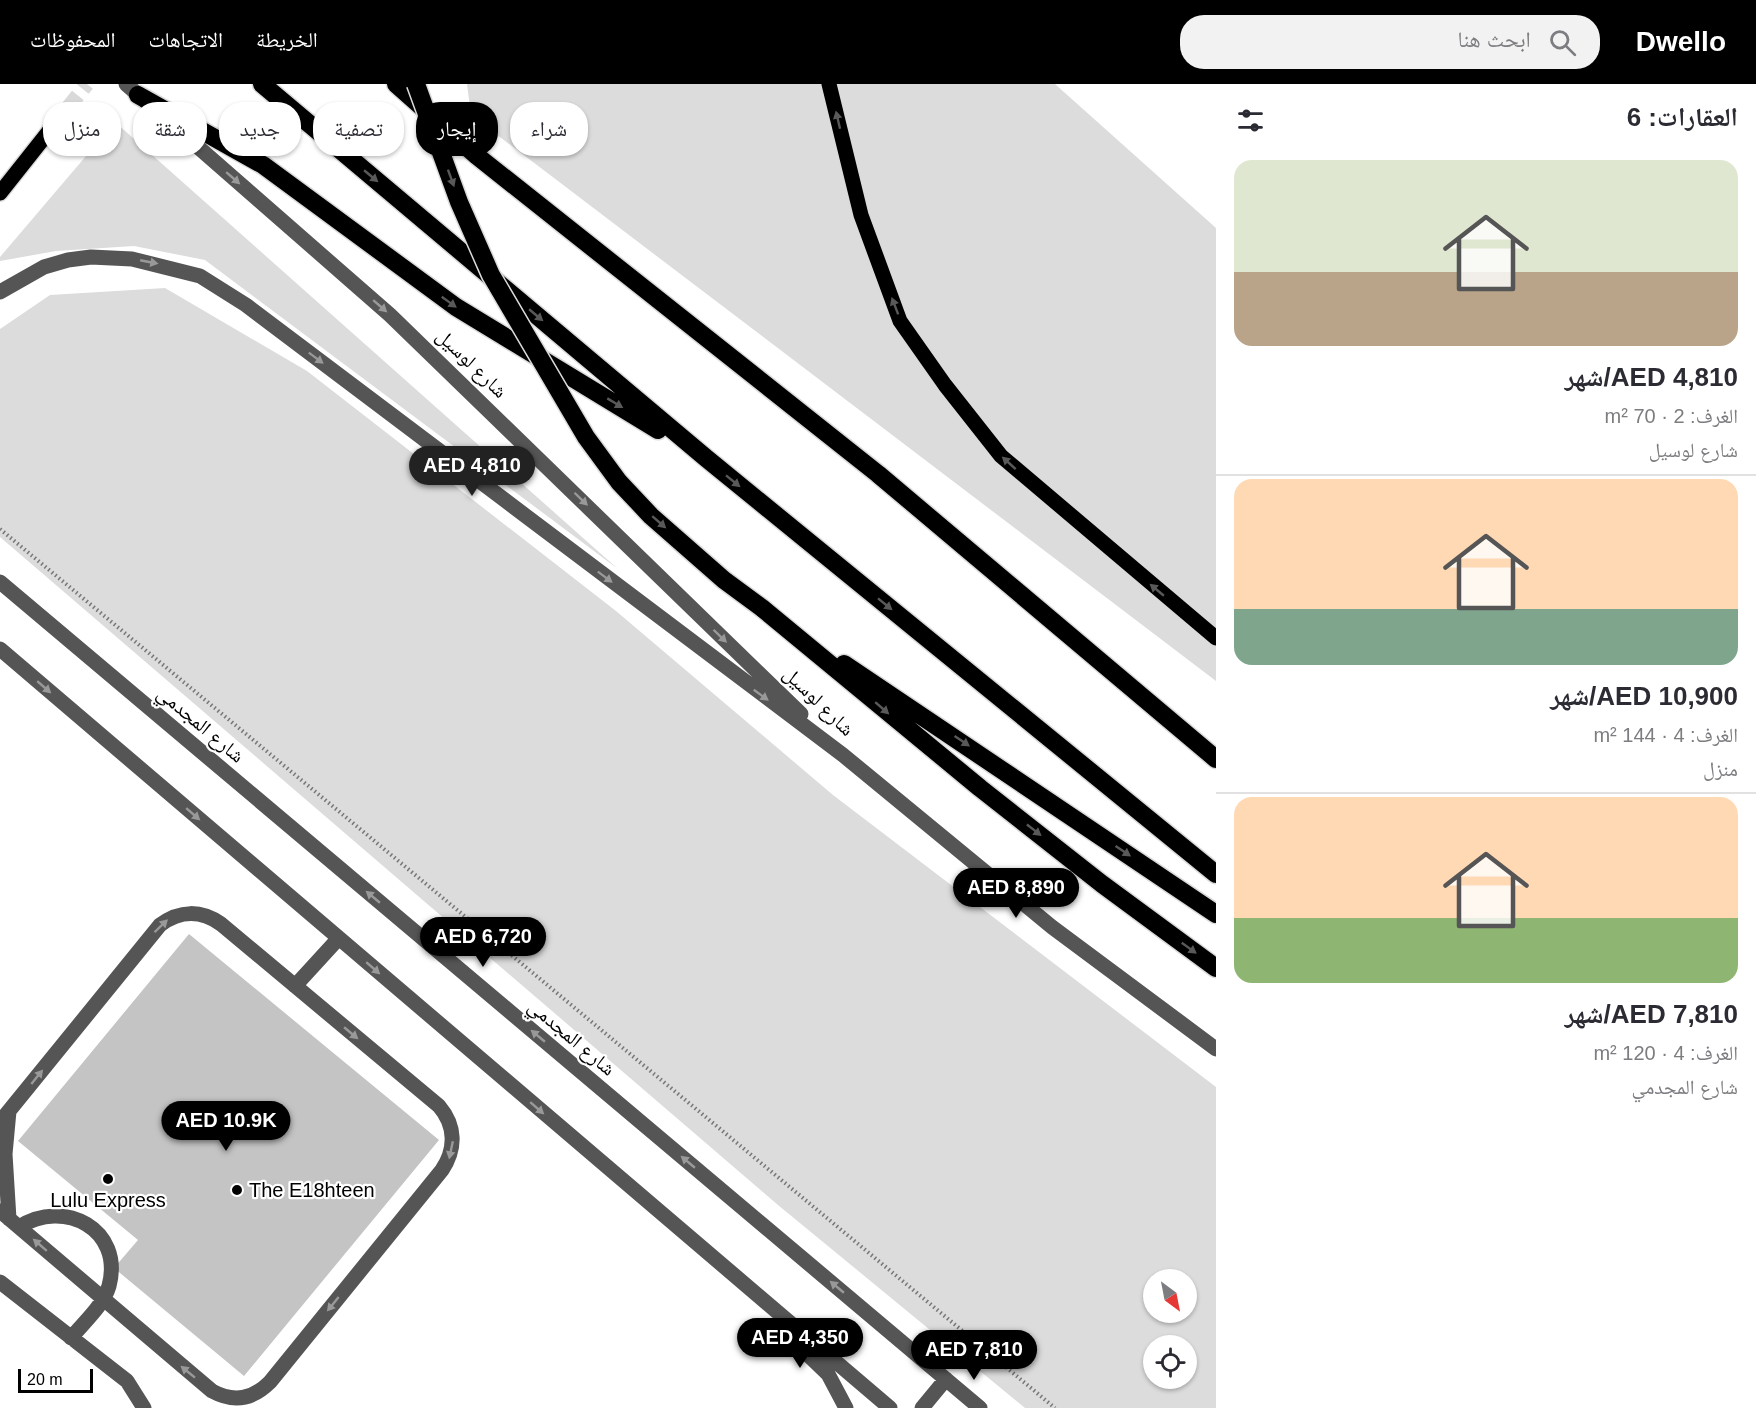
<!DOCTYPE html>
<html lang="ar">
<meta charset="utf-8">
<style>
body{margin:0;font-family:Arial,"Noto Naskh Arabic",sans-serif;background:#f2f2f3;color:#2b2b33;direction:rtl;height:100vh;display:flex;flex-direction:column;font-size:22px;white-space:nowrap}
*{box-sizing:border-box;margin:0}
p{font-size:20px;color:#7c7c81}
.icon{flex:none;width:33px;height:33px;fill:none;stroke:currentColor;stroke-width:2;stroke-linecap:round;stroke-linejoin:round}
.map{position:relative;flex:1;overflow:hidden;direction:ltr}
.drawer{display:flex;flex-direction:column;background:#fff;width:540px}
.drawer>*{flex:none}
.banner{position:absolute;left:18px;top:18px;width:570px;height:54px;direction:rtl;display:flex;gap:12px}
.needle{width:39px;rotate:148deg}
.tools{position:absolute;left:1143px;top:1185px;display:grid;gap:12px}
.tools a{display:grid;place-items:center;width:54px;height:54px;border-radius:50%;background:#fff;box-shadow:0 2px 4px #0004;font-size:30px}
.scale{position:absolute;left:18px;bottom:15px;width:75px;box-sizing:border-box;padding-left:6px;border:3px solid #000;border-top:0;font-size:16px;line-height:21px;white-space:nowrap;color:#000;-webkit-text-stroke:4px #fff;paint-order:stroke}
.price{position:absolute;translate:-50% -51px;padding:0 14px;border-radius:21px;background:#000;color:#fff;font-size:20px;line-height:39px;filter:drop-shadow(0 2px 3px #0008)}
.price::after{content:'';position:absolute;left:50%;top:36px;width:18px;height:14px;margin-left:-9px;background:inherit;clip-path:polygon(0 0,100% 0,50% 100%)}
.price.current{background:#222;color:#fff}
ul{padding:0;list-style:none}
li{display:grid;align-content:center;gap:12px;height:318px;padding:0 18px}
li+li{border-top:2px solid #e1e1e2}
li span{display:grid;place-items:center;height:186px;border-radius:18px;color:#555}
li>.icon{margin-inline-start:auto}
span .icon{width:108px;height:108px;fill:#fffc;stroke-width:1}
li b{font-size:26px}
h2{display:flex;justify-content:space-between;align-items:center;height:72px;padding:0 18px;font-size:26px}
.chip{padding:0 21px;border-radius:24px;background:#fff;box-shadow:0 2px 4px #0004;font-size:21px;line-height:54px}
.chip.current{background:#000;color:#fff}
header{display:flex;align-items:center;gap:36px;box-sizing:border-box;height:84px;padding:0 30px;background:#000;color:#fff}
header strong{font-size:28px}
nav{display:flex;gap:33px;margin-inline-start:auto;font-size:21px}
.search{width:420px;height:54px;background:#f2f2f3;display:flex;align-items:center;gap:15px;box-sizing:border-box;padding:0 21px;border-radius:24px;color:#7c7c81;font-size:22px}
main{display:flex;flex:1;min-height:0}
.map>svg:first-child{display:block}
.green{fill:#dcdcdc;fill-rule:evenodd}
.building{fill:#c4c4c4}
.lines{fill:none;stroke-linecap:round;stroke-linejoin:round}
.major-tunnel{stroke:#d9d9d9;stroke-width:15;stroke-dasharray:15 8;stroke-linecap:butt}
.major-casing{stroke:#dbdbdb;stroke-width:18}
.highway-casing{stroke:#dbdbdb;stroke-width:21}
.path{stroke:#777;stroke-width:4;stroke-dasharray:1.5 3;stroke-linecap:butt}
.minor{stroke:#555;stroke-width:15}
.major{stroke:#000;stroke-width:15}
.highway{stroke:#000;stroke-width:18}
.highway-bridge-casing{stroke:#dbdbdb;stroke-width:21;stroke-linecap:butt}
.highway-bridge{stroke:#000;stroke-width:18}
.oneway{fill:#595959}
.oneway2{fill:#999}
.poi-dot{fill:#000;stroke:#fff;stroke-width:2}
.labels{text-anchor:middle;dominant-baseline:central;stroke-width:4.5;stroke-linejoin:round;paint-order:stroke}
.street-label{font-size:20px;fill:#000;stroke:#fff}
.poi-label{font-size:20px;fill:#000;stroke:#fff;text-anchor:start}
</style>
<header>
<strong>Dwello</strong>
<div class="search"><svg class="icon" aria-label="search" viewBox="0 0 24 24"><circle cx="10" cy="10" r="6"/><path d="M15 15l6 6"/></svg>ابحث هنا</div>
<nav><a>الخريطة</a><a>الاتجاهات</a><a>المحفوظات</a></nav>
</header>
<main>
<section class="drawer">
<h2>العقارات: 6<svg class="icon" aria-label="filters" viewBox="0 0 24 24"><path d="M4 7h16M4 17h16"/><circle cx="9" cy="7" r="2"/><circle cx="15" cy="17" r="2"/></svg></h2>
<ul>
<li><span style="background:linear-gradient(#dfe7d0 60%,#b9a48a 0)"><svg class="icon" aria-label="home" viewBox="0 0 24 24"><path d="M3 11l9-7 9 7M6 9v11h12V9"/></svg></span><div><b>AED 4,810/شهر</b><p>الغرف: 2 · 70 m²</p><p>شارع لوسيل</p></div></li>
<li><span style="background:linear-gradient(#ffd9b3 70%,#7fa58c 0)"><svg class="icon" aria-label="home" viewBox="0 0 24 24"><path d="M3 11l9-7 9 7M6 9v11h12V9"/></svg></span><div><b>AED 10,900/شهر</b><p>الغرف: 4 · 144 m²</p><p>منزل</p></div></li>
<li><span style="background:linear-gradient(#ffd9b3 65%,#8fb573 0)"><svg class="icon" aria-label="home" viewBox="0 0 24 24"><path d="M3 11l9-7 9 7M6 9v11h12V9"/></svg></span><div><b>AED 7,810/شهر</b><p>الغرف: 4 · 120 m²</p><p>شارع المجدمي</p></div></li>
</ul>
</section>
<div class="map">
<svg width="1216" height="1324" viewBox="0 0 1216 1324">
<rect width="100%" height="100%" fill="#fff"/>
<path class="green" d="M467 0H1055L1216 144V597L471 31Z
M115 38 618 485 205 176 134 162 56 167 0 177V173Z
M165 204 307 287 616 527 833 711 1216 1003V1324H1025L778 1121 0 453V245L50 211ZM1154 1196H1186V1228H1154ZM1154 1262H1186V1294H1154Z"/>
<path class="building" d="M189 850 439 1056 244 1292 114 1184 138 1156 18 1057Z"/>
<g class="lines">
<path class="major-tunnel" d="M54 41 87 0"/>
<defs>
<path id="major" d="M829 0 861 131 900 237 945 301 1001 372 1216 554
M0 109 54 41"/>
<path id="highway" d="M262 0 706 374 1216 790
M396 0 477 72 878 390 1216 675
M138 11 263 81 456 223 658 346
M762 524 980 704 1102 800 1216 884
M844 580 1216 830"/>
</defs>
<use href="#major" class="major-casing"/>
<use href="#highway" class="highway-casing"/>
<path class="path" d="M0 445 1055 1324"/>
<path class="minor" d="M126 0 390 231 801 630
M0 208 44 183 68 176 91 173 132 175 200 192 246 221 843 671 1052 843 1216 965
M0 498 980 1324
M0 565 890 1324
M295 902 338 855
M9 1027 5 1070 9 1135
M0 1038 160 841C180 826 201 826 221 840L439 1022C456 1042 456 1065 442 1086L270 1298C253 1315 234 1319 212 1307L0 1127
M19 1143C64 1114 124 1145 109 1202 103 1222 84 1238 71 1254
M0 1198 127 1297 144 1324
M787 1242 800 1263 828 1290 846 1324
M922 1324 946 1295"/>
<use href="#major" class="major"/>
<use href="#highway" class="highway"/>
<defs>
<path id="highway-bridge" d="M416 0 459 118 491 191 586 353 619 398 651 432 724 496 762 524"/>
</defs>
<use href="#highway-bridge" class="highway-bridge-casing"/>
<use href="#highway-bridge" class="highway-bridge"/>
</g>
<defs><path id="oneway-solid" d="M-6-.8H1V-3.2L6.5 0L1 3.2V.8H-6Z" transform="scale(1.5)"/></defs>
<g class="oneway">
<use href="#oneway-solid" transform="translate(838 36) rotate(-103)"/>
<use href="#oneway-solid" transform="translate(371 92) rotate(40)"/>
<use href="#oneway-solid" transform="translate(451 94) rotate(70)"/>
<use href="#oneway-solid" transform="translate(449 218) rotate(36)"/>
<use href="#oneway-solid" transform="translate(895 222) rotate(-111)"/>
<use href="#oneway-solid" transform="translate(536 231) rotate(40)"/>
<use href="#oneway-solid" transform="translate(615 319) rotate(31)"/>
<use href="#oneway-solid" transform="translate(1009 379) rotate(-138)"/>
<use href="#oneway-solid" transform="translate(733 397) rotate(39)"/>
<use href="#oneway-solid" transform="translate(659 438) rotate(41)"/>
<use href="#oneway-solid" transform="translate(1157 506) rotate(-140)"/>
<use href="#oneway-solid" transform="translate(885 520) rotate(39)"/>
<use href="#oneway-solid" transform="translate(882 624) rotate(41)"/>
<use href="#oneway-solid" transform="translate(962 657) rotate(34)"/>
<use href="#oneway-solid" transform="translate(1034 746) rotate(38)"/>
<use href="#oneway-solid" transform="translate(1123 767) rotate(34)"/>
<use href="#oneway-solid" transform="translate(1189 864) rotate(36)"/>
</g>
<g class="oneway2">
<use href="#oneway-solid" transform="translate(233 94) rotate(41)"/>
<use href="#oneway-solid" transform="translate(149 178) rotate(11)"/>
<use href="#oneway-solid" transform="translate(380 222) rotate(41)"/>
<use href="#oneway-solid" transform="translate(316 274) rotate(37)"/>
<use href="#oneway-solid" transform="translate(581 415) rotate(44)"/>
<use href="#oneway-solid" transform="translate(605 493) rotate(37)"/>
<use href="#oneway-solid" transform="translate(720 552) rotate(44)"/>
<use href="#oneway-solid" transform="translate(44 603) rotate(41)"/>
<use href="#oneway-solid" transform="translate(761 611) rotate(36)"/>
<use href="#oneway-solid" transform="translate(193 730) rotate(41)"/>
<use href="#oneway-solid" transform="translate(373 813) rotate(-140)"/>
<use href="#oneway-solid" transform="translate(161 842) rotate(-44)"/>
<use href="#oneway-solid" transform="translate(373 884) rotate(41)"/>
<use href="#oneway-solid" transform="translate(351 949) rotate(40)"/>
<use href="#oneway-solid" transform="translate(538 952) rotate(-140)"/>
<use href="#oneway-solid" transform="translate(37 993) rotate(-51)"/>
<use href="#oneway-solid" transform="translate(537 1024) rotate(41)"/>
<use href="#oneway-solid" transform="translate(451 1066) rotate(102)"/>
<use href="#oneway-solid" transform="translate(688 1078) rotate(-140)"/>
<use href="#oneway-solid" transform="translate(40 1161) rotate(-139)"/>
<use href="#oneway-solid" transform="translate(837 1203) rotate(-140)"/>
<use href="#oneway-solid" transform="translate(333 1220) rotate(129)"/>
<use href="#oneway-solid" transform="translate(188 1288) rotate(-141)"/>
</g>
<g class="poi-dot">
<circle cx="108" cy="1095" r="6"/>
<circle cx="237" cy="1106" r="6"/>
</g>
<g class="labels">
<g class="street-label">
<text transform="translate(472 279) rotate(44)">شارع لوسيل</text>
<text transform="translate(819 617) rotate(44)">شارع لوسيل</text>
<text transform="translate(201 640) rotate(40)">شارع المجدمي</text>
<text transform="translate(572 953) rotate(40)">شارع المجدمي</text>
</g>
<g class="poi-label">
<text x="249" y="1106">The E18hteen</text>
<text x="108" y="1116" text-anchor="middle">Lulu Express</text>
</g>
</g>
</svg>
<div class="tools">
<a><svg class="needle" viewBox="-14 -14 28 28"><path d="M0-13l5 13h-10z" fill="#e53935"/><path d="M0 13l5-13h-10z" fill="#7c7c81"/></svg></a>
<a><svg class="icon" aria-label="locate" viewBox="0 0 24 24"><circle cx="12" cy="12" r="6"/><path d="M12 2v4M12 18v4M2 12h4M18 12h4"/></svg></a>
</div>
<div class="scale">20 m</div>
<b class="price current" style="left:472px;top:413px">AED 4,810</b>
<b class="price" style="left:1016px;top:835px">AED 8,890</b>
<b class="price" style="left:483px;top:884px">AED 6,720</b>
<b class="price" style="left:226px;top:1068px">AED 10.9K</b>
<b class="price" style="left:800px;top:1285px">AED 4,350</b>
<b class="price" style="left:974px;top:1297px">AED 7,810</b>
<div class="banner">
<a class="chip">شراء</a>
<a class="chip current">إيجار</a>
<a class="chip">تصفية</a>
<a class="chip">جديد</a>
<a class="chip">شقة</a>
<a class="chip">منزل</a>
</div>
</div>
</main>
